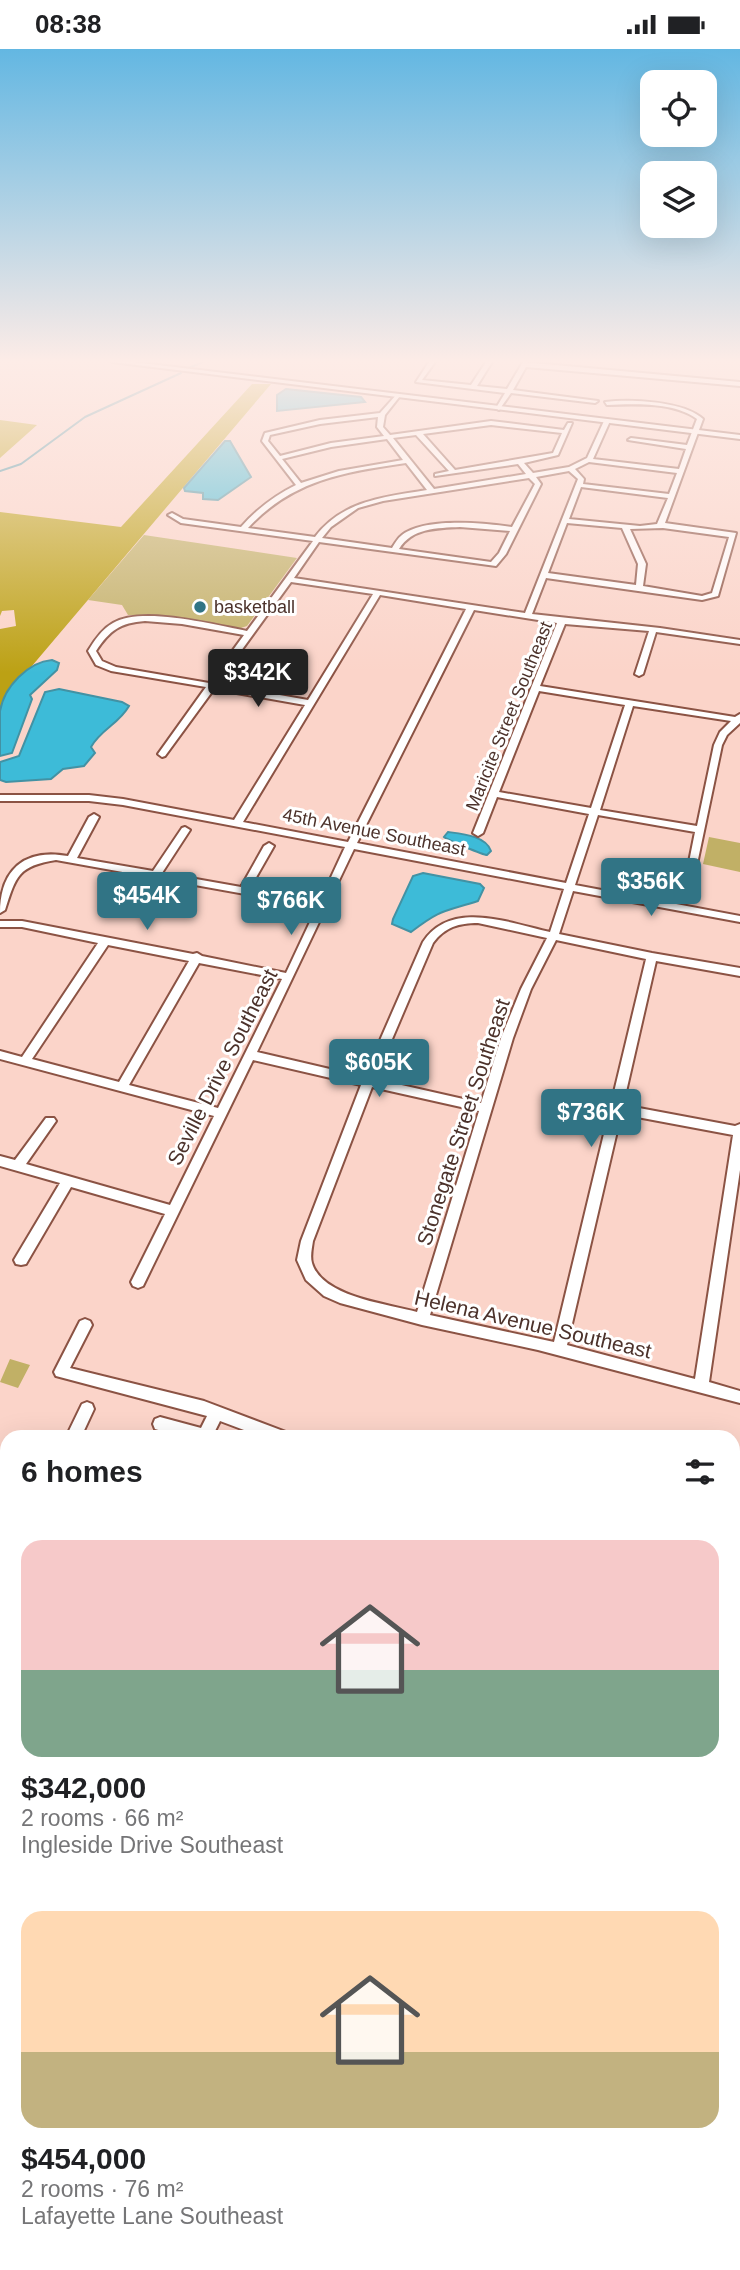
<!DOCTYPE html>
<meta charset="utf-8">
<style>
body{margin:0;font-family:Helvetica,sans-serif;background:#f2f2f2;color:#202124;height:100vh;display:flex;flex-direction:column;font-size:26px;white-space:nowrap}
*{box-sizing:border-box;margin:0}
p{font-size:23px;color:#757577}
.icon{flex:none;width:38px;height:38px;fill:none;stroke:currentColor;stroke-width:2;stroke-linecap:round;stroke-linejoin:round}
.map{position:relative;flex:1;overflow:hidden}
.sheet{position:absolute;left:0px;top:1381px;width:740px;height:842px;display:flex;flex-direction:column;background:#fff;border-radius:21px 21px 0 0;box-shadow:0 7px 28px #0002}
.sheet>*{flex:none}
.fabs{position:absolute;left:640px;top:21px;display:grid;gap:14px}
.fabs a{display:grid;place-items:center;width:77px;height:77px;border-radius:14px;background:#fff;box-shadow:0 7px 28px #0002;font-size:35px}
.price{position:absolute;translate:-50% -60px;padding:0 16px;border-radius:7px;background:#317485;color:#fff;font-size:23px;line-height:46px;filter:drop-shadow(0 2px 4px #0008)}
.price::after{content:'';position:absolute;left:50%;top:42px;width:21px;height:16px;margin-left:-10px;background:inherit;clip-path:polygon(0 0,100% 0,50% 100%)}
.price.selected{background:#222;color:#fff}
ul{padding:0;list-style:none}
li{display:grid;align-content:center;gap:14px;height:371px;padding:0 21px}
li span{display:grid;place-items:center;height:217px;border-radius:21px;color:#555}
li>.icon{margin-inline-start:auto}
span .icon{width:126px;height:126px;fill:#fffc;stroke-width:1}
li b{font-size:30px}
h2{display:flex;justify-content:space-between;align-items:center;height:84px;padding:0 21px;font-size:30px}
.status{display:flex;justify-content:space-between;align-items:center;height:49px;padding:0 35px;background:#fff;direction:ltr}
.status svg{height:19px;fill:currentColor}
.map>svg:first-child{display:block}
.built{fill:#fdc3b3}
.green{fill:#c1b066}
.forest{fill:#bca114}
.water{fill:#3dbbd8;stroke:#4292a4;stroke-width:2}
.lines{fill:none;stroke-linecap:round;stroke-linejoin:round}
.stream{stroke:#4292a4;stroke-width:2}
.minor-casing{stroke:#8b5344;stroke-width:4}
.tertiary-casing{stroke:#8b5344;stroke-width:4}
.minor{fill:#fff;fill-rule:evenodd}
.tertiary{fill:#fff;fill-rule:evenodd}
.poi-dot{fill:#317485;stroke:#fff;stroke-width:2.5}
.labels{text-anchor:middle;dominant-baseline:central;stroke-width:6;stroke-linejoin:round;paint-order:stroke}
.far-poi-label{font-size:18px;fill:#4c322b;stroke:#fff;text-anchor:start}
.far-street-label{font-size:18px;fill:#4c322b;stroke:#fff}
.street-label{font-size:21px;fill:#4c322b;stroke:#fff}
</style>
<div class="status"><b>08:38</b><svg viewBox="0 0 49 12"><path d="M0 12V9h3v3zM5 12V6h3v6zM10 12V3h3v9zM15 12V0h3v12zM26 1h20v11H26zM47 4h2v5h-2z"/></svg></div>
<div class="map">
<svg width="740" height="2221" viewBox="0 0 740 2221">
<rect width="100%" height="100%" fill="#fbd4c9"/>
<path class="built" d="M740 1930V2221H344V2216H733V1936Z"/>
<path class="green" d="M144 486 297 509 247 577 238 580 152 566H128L122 556 88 551Z
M709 788 740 794V823L703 815Z
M10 1310 30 1316 18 1339 0 1333Z
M149 2216H344V2221H148Z"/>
<path class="forest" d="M252 335H271L15 637 0 666V580L16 577 14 561 2 562 0 567V463L121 478Z
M0 371 37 376 0 409Z"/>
<path class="water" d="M286 340 361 348 365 353 277 362V346Z
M225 392H230L251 428 218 451 203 450V444L185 442 184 439Z
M52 611 59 614 57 621 30 646 32 650 12 704 0 707C0 693 0 677 0 662 4 638 28 613 52 611Z
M59 640 122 653 129 657C119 675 101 680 91 698L95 704 84 717 63 720 51 730 6 733 0 731V713L19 707 45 643Z
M448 783C463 785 486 787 491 802L487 806C483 806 446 790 444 788Z
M423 824 480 835 484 839 478 852C443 863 441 860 411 883L392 875 393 870 413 827Z"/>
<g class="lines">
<path class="stream" d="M189 319 203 313
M0 422 21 415 85 368 181 324"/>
<defs>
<path id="minor" d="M429 313H435L422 331 471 336 486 313H492L477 337 507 340 523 313 740 333V337L526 318 513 341 598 352 595 354 511 344 499 361 496 359 505 344 416 333Z
M397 345 400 347 385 366 383 378 390 386 491 372 564 381 568 374H572L558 406 524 414 533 424 569 418 587 409 604 372 607 370 610 372 593 410 679 420 686 400 628 391 631 389 687 396 697 370C674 353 634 355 607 356L605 353C631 350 683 352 703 370L665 474 736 484 718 547 702 551 546 529 532 565 660 579 740 591V595L656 583 643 625 639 627 635 625 649 582 565 575 540 637 735 668 740 665V674L727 686 722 696 696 820H690L688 818 695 783 598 766 575 836 740 867V873L573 842 559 885 652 904 740 919V927L656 912 623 1056 735 1077 740 1075V1121L709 1333 740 1342V1354L538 1301 422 1276 340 1254 324 1247 306 1231 297 1211 301 1192 361 1036 253 1011 143 1237 138 1239 133 1237 131 1233 165 1165 71 1138 26 1215 21 1216 16 1215 14 1211 60 1134 0 1117V1107L15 1111 46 1069H54L56 1072 26 1115 170 1156 214 1067 0 1010V1002L22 1008 98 894 22 878H0V872H22L193 905 197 904 202 907 286 924 317 858 56 811C18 817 16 827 5 861L0 864C0 821 24 799 68 807L89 768 94 765 99 768 77 809 153 822 182 779 185 778 190 781 162 824 241 838 264 797 269 794 274 797 250 839 320 852 345 798 123 756 89 752H0V746H89L123 750 234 771 305 656 214 640 165 707 162 708 158 705 206 638 111 622 96 616 88 602C94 592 102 580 113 574 142 557 215 576 247 582L313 492 181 474 168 466 172 464 183 470 241 478C257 460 274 447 296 436L262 392 265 384 320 371 380 364ZM378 368 377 378 384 387 331 394 280 407 268 392 270 386 320 375ZM491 376 562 384 553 404 455 421 423 385ZM416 386 449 422 435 425V427L518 415 526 425 434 440 393 389ZM387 390 403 411 339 422 301 434 282 410 331 398ZM589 413 677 424 669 445 583 435 584 430 575 420ZM406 414 427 441C385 448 343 451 315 488L248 479C292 431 344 423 406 414ZM569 422 578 430 525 564 294 529 319 493 496 517 506 505 541 435 536 428ZM529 429 535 435 512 478C485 474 425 468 402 486 398 489 395 494 392 499L322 489 331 478 358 459 383 452ZM581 438 668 449 657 475 640 477 569 470ZM567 474 622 479 638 515 636 536 548 524ZM460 478 510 482 499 504 491 513 399 500C412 479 437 479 460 478ZM663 479 729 488 712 544 702 547 643 537 646 515 630 480ZM291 533 373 545 308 651 217 635ZM380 546 466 560 348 793 243 773ZM474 561 557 574 473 784 478 787 483 784 497 748 589 765 566 834 357 794ZM145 572 182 575 244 586 209 634 116 618 102 612 96 602C110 581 120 574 145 572ZM539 642 625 656 591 759 499 743ZM633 657 731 672 720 683 714 696 697 777 600 761ZM354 800 564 840 550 883C509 874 451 850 423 893L364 1028 257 1003ZM478 874 547 889 521 940 501 989 481 1054 375 1030 433 894C445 878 459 874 478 874ZM556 891 646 910 554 1293 430 1266 513 989 531 940ZM108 896 189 912 119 1033 32 1010ZM199 914 282 930 218 1059 129 1036ZM372 1038 479 1062 417 1263C388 1255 322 1248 312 1214 310 1207 312 1199 313 1192ZM621 1065 733 1086 695 1330 567 1296Z
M85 1270 90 1272 92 1276 70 1319 204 1352 286 1383 288 1388H263L220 1372 214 1384 215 1388H182L155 1380 153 1375 155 1370 160 1368 201 1379 207 1367 56 1327 54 1323 56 1319 80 1272Z
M87 1353 92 1355 94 1360 81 1388H66L82 1355Z
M7 1439V1453L0 1454V1440Z
M733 1533 740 1535V1551L733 1549Z
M0 1862 7 1865V1883L0 1880Z
M740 2023V2050L733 2053V2026Z
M122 2216H144L143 2221H121Z
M666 2216H687L688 2221H666Z"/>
<path id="tertiary" d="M112 313H133L740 386V390Z"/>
</defs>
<use href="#minor" class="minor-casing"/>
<use href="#tertiary" class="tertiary-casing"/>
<use href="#minor" class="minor"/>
<use href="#tertiary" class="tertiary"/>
</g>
<linearGradient id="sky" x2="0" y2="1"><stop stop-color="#63b7e2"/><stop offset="0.5" stop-color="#fdece7"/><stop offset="1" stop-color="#fdece7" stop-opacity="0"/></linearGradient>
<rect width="740" height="624" fill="url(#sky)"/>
<circle class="poi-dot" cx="200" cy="558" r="7"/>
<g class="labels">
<g class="far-poi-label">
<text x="214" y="558">basketball</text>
</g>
<g class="far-street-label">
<text transform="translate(509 667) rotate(-68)">Maricite Street Southeast</text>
<text transform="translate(374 783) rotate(11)">45th Avenue Southeast</text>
</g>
<g class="street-label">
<text transform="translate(222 1018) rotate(-63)">Seville Drive Southeast</text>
<text transform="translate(463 1073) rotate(-72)">Stonegate Street Southeast</text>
<text transform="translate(533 1275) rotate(13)">Helena Avenue Southeast</text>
</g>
</g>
</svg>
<div class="fabs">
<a><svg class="icon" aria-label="locate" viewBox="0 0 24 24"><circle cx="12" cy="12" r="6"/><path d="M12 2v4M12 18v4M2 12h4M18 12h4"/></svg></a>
<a><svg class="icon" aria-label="layers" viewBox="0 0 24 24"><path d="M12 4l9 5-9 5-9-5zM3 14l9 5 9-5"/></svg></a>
</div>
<b class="price selected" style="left:258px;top:660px">$342K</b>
<b class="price" style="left:651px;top:869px">$356K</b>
<b class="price" style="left:147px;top:883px">$454K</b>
<b class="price" style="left:291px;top:888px">$766K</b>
<b class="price" style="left:379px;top:1050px">$605K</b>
<b class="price" style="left:591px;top:1100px">$736K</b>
<section class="sheet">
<h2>6 homes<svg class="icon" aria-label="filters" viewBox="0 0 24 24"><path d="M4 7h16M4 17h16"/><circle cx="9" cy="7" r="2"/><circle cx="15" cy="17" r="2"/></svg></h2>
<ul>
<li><span style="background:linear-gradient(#f6c9c9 60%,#7fa58c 0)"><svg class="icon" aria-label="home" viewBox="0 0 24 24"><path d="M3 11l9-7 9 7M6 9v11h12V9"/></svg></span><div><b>$342,000</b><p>2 rooms · 66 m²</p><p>Ingleside Drive Southeast</p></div></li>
<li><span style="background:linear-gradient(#ffd9b3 65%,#c2b280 0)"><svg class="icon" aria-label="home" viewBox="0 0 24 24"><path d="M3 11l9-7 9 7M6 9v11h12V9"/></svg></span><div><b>$454,000</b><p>2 rooms · 76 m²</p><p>Lafayette Lane Southeast</p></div></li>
</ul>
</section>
</div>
